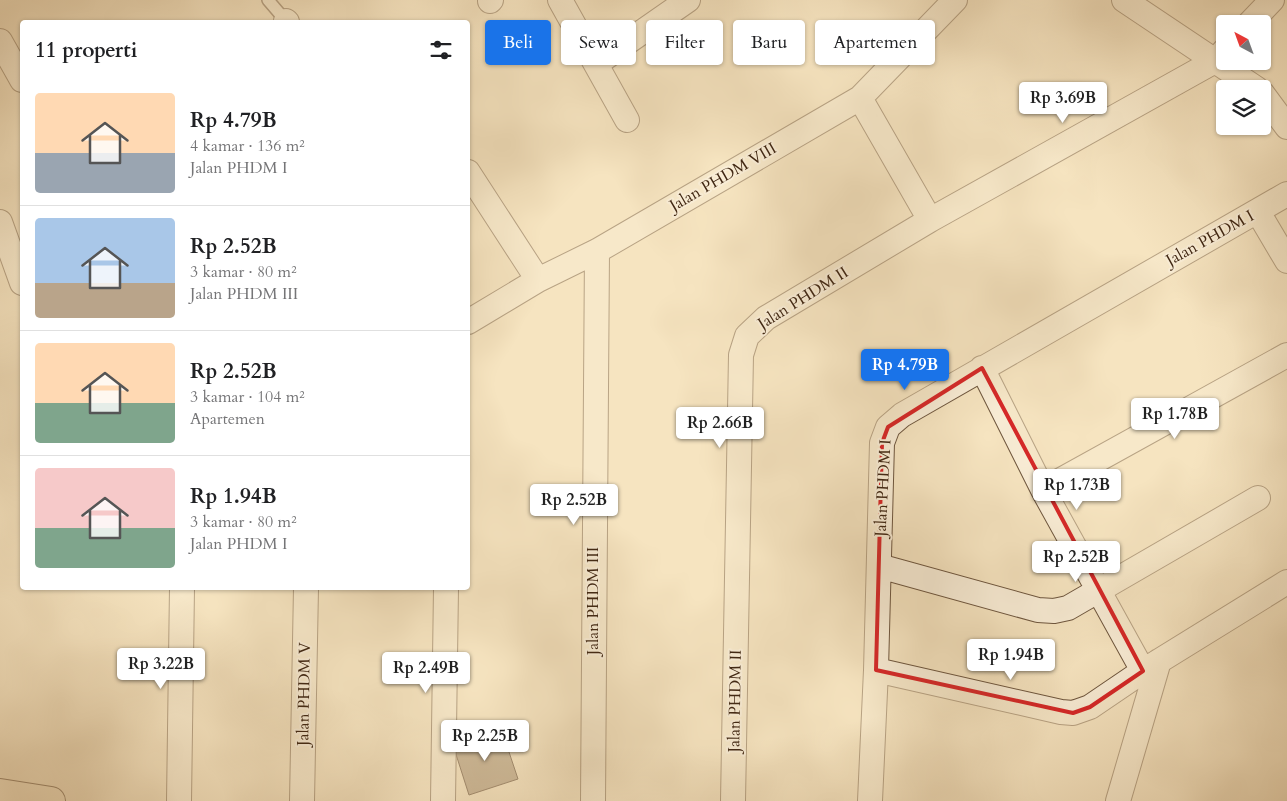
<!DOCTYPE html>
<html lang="id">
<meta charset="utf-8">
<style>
body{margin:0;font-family:Cardo,serif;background:#f2f2f2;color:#202124;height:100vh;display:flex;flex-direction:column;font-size:19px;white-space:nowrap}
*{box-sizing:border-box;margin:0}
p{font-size:16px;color:#757577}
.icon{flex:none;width:28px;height:28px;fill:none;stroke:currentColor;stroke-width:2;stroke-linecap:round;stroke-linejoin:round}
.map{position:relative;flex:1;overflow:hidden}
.sheet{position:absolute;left:20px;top:20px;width:450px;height:570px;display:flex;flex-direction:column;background:#fff;border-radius:5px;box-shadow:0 1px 4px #0004}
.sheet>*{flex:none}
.top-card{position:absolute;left:485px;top:20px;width:475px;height:45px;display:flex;gap:10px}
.needle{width:32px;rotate:319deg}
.buttons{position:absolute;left:1216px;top:15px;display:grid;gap:10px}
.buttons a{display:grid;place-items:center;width:55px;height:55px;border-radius:5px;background:#fff;box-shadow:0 1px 4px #0004;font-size:25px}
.price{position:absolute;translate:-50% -42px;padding:0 11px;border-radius:5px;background:#fff;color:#222;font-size:16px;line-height:32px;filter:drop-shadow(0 1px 2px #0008)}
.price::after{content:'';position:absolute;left:50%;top:30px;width:15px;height:11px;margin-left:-8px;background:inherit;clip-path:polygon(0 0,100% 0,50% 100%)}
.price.active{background:#1a73e8;color:#fff}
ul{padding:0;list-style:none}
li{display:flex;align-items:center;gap:15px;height:125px;padding:0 15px}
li+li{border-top:1px solid #e0e0e0}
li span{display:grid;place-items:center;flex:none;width:140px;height:100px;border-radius:5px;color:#555}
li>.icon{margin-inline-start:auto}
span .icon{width:60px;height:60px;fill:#fffc;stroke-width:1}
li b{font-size:21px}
h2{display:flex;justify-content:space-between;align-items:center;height:60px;padding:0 15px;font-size:21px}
.tag{padding:0 18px;border-radius:5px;background:#fff;box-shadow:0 1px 4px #0004;font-size:18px;line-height:45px}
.tag.active{background:#1a73e8;color:#fff}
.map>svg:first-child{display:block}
.building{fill:#9f896d;stroke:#402713}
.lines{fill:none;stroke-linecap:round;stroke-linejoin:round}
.service-casing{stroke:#6e563e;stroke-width:14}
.minor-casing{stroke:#6e563e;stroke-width:26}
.trunk-casing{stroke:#402713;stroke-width:30}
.service{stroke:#f9edd6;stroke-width:11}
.minor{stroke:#f9edd6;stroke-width:24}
.trunk{stroke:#f6e4c0;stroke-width:28}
.marked{fill:none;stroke:#d62828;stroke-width:4;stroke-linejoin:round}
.labels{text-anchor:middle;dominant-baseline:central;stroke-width:4;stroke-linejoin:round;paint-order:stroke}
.street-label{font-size:16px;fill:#402713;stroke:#f9edd6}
</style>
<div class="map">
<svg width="1287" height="801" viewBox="0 0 1287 801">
<rect width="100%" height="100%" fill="#f6e4c0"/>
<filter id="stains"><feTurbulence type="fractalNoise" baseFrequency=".004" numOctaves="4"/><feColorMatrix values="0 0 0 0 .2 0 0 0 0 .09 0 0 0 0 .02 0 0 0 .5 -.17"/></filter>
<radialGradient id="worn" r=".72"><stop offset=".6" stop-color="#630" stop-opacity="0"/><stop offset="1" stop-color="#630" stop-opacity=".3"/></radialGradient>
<path class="building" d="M501 728 518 779 469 795 453 745Z"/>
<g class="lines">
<defs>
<path id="service" d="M268 0 286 21"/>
<path id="minor" d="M560 0 627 120
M1124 0 1257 89
M490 1 491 0
M286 21 287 22
M1249 24 1272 0
M0 41 22 80
M596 64 688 0
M1262 93 1287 127
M860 98 930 220
M468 172 538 280
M1258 212 1287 261
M0 222 22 283
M468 322 538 280 597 251 860 98 955 0
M982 368 1043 490 1143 671
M1043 490 1287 355
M879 566 1038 610 1054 611 1068 608 1258 498
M876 670 1061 712 1073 713 1090 707 1143 671 1287 582
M179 801 182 588
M302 801 306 588
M443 801 446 588
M593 801 597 251
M733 801 741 355 747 336 766 318 930 220 1215 61 1225 50
M870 801 876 670 882 443 888 427 902 415 1287 194
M1118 801 1159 661"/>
<path id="trunk" d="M0 793 51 801"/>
</defs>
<use href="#service" class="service-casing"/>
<use href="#minor" class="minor-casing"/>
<use href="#trunk" class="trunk-casing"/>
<use href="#service" class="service"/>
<use href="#minor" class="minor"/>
<use href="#trunk" class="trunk"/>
</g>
<path d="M0 0H1287V801H0ZM982 368 1143 671 1090 707 1073 713 876 670 882 443 888 427Z" fill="#f6e4c0" fill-opacity=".55" fill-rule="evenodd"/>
<path class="marked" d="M982 368 1143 671 1090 707 1073 713 876 670 882 443 888 427Z"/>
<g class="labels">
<g class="street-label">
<text transform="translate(723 177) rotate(-30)">Jalan PHDM VIII</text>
<text transform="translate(1210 238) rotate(-29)">Jalan PHDM I</text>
<text transform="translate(803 298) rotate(-32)">Jalan PHDM II</text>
<text transform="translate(883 488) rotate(-87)">Jalan PHDM I</text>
<text transform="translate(593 601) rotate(-90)">Jalan PHDM III</text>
<text transform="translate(304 694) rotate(-89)">Jalan PHDM V</text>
<text transform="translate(735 701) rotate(-89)">Jalan PHDM II</text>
</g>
</g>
<rect width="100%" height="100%" filter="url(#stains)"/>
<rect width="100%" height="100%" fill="url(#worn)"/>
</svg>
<div class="buttons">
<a><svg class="needle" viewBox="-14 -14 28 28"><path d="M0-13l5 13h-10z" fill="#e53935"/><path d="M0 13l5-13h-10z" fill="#757577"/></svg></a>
<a><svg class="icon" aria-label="layers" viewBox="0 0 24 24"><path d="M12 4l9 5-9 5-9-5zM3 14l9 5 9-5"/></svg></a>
</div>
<b class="price" style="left:1063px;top:124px">Rp 3.69B</b>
<b class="price active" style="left:905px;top:391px">Rp 4.79B</b>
<b class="price" style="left:1175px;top:440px">Rp 1.78B</b>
<b class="price" style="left:720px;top:449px">Rp 2.66B</b>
<b class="price" style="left:1077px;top:511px">Rp 1.73B</b>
<b class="price" style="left:574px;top:526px">Rp 2.52B</b>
<b class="price" style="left:1076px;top:583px">Rp 2.52B</b>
<b class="price" style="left:1011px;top:681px">Rp 1.94B</b>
<b class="price" style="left:161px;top:690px">Rp 3.22B</b>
<b class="price" style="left:426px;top:694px">Rp 2.49B</b>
<b class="price" style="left:485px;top:762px">Rp 2.25B</b>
<div class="top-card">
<a class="tag active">Beli</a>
<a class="tag">Sewa</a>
<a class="tag">Filter</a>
<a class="tag">Baru</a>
<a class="tag">Apartemen</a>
</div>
<section class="sheet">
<h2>11 properti<svg class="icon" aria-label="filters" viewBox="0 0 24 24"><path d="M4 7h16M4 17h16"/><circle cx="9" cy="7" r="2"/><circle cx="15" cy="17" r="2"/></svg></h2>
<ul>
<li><span style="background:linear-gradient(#ffd9b3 60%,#9aa5b1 0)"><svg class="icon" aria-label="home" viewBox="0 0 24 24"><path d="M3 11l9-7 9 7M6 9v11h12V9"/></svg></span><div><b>Rp 4.79B</b><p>4 kamar · 136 m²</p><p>Jalan PHDM I</p></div></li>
<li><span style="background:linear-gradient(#a9c7e8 65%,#b9a48a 0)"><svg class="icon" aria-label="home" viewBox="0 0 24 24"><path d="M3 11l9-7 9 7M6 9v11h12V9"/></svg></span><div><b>Rp 2.52B</b><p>3 kamar · 80 m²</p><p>Jalan PHDM III</p></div></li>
<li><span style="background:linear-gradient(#ffd9b3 60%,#7fa58c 0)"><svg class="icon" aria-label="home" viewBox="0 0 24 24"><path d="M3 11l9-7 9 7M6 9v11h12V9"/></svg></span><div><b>Rp 2.52B</b><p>3 kamar · 104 m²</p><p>Apartemen</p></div></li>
<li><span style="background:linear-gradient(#f6c9c9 60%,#7fa58c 0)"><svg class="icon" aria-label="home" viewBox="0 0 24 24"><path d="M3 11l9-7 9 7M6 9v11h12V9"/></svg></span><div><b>Rp 1.94B</b><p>3 kamar · 80 m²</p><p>Jalan PHDM I</p></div></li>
</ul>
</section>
</div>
